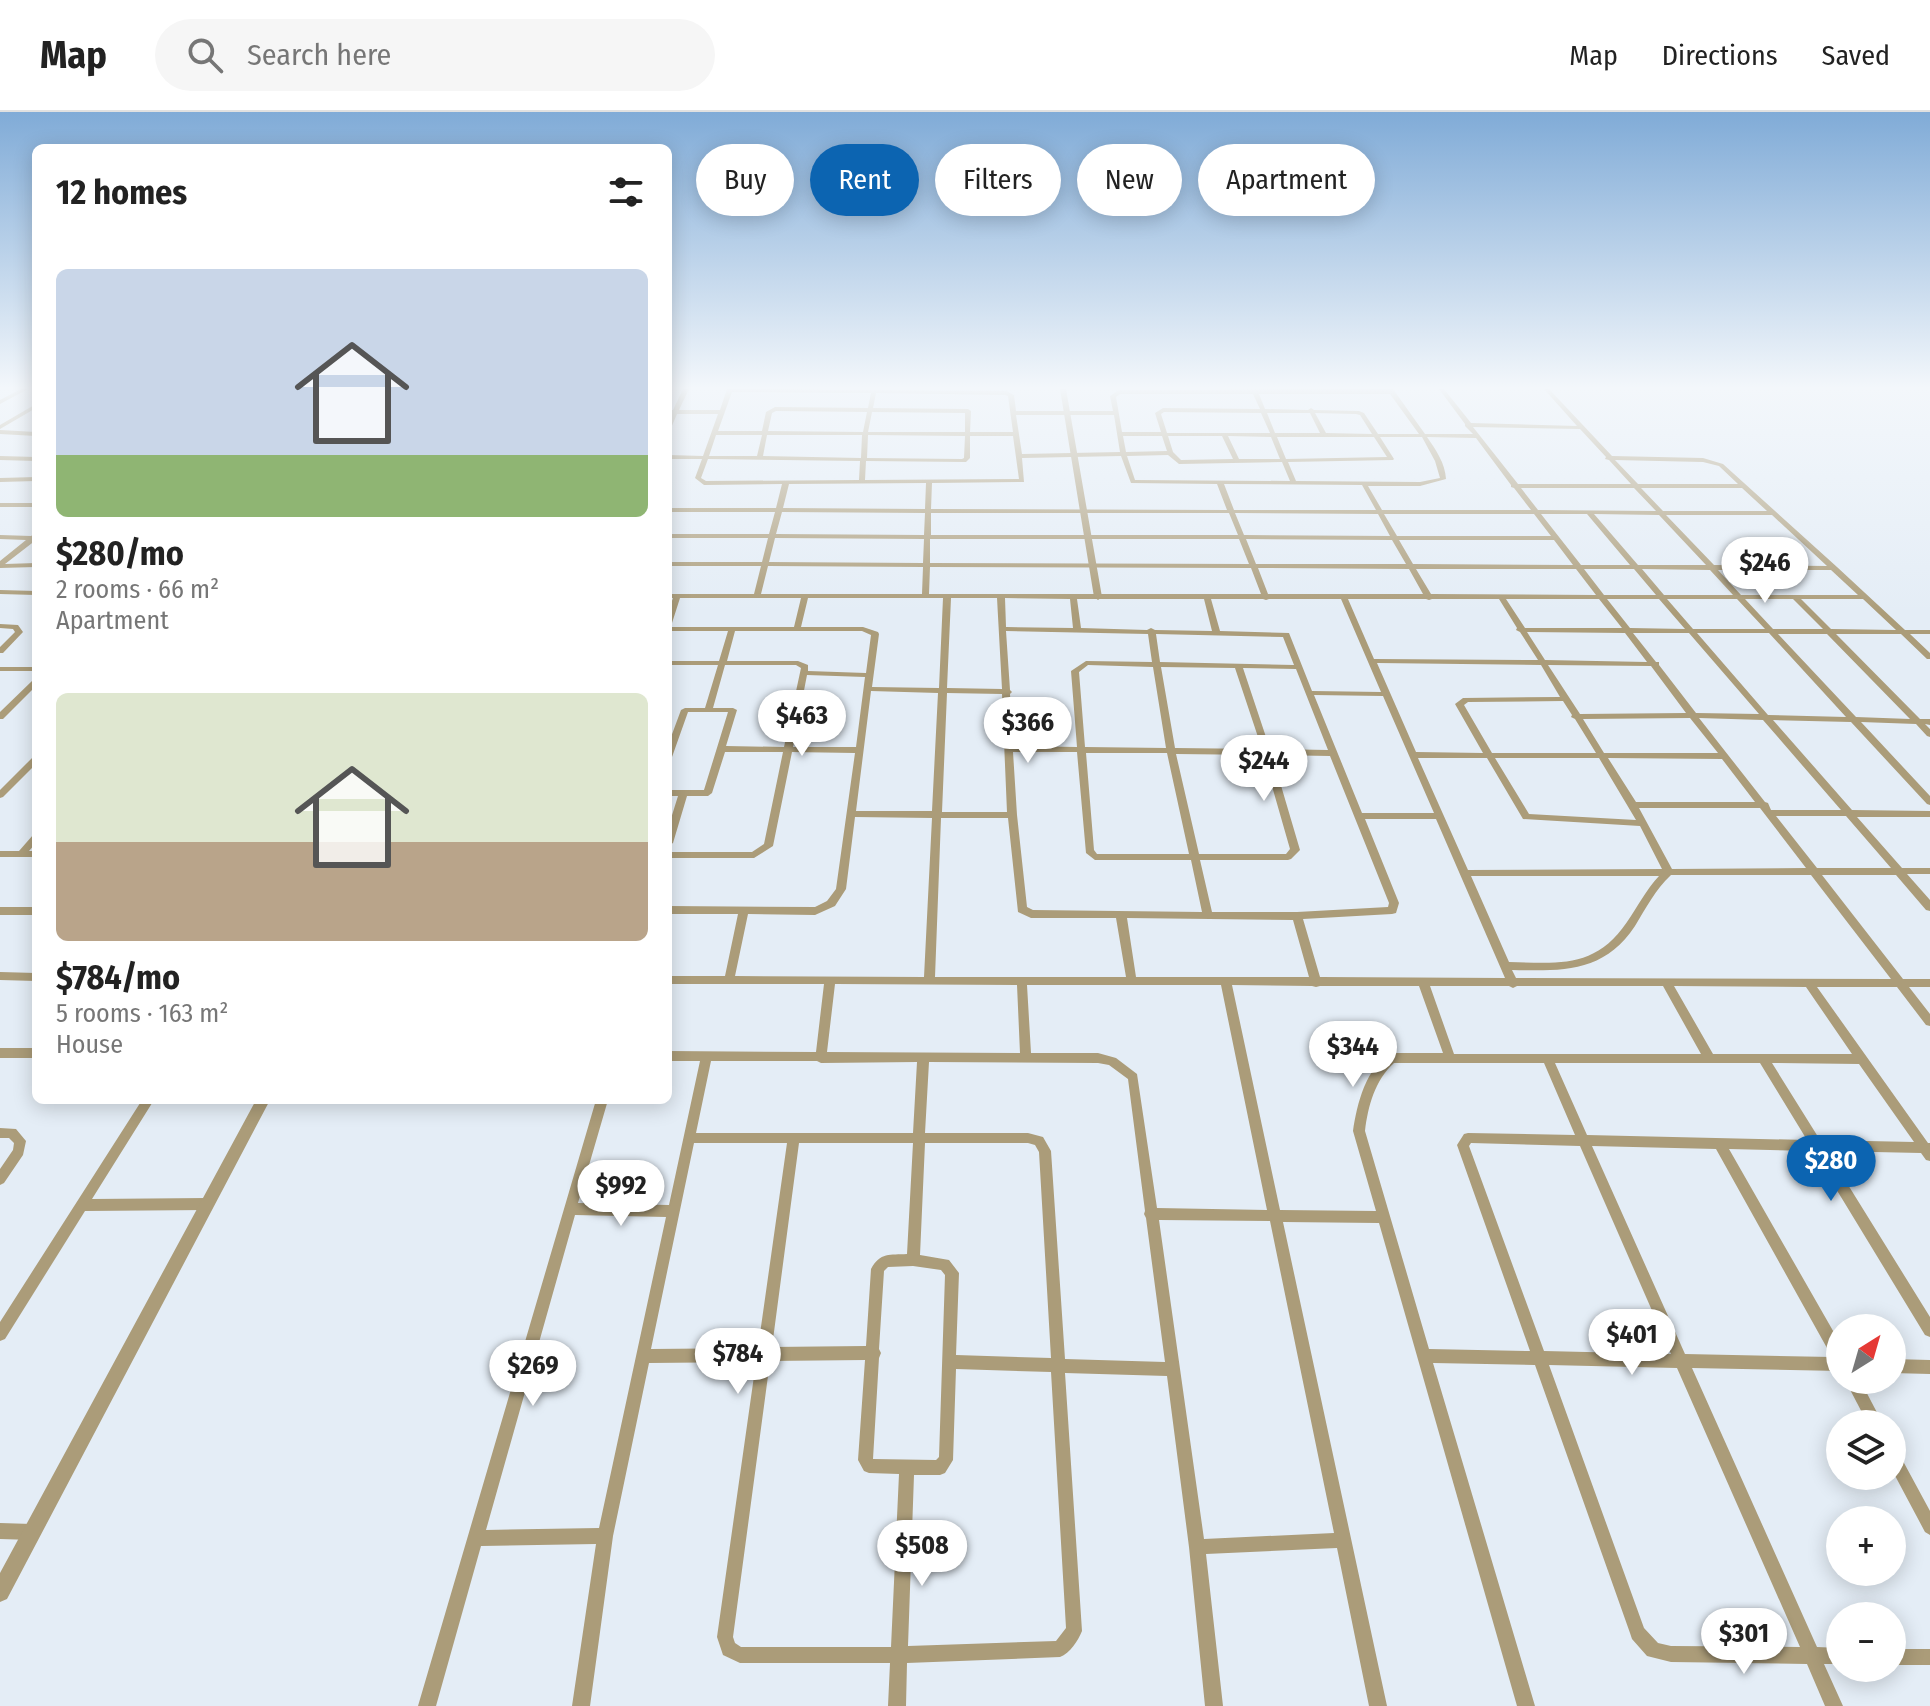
<!DOCTYPE html>
<meta charset="utf-8">
<style>
body{margin:0;font-family:"Fira Sans Condensed",sans-serif;background:#f6f6f6;color:#222;height:100vh;display:flex;flex-direction:column;font-size:30px;white-space:nowrap}
*{box-sizing:border-box;margin:0}
p{font-size:26px;color:#767676}
.icon{flex:none;width:44px;height:44px;fill:none;stroke:currentColor;stroke-width:2;stroke-linecap:round;stroke-linejoin:round}
.map{position:relative;flex:1;overflow:hidden}
.drawer{position:absolute;left:32px;top:32px;width:640px;height:960px;display:flex;flex-direction:column;background:#fff;border-radius:12px;box-shadow:0 4px 20px #0003}
.drawer>*{flex:none}
.guide{position:absolute;left:696px;top:32px;width:760px;height:72px;display:flex;gap:16px}
.needle{width:52px;rotate:37deg}
.controls{position:absolute;left:1826px;top:1202px;display:grid;gap:16px}
.controls a{display:grid;place-items:center;width:80px;height:80px;border-radius:50%;background:#fff;box-shadow:0 4px 20px #0003;font-size:40px}
.price{position:absolute;translate:-50% -68px;padding:0 18px;border-radius:28px;background:#fff;color:#222;font-size:26px;line-height:52px;filter:drop-shadow(0 2px 4px #0008)}
.price::after{content:'';position:absolute;left:50%;top:48px;width:24px;height:18px;margin-left:-12px;background:inherit;clip-path:polygon(0 0,100% 0,50% 100%)}
.price.current{background:#0c64b1;color:#fff}
ul{padding:0;list-style:none}
li{display:grid;align-content:center;gap:16px;height:424px;padding:0 24px}
li span{display:grid;place-items:center;height:248px;border-radius:12px;color:#555}
li>.icon{margin-inline-start:auto}
span .icon{width:144px;height:144px;fill:#fffc;stroke-width:1}
li b{font-size:34px}
h2{display:flex;justify-content:space-between;align-items:center;height:96px;padding:0 24px;font-size:34px}
.tag{padding:0 28px;border-radius:36px;background:#fff;box-shadow:0 4px 20px #0003;font-size:28px;line-height:72px}
.tag.current{background:#0c64b1;color:#fff}
header{display:flex;align-items:center;gap:48px;box-sizing:border-box;height:112px;padding:0 40px;background:#fff;border-bottom:2px solid #e0e0e0}
header strong{font-size:38px}
nav{display:flex;gap:44px;margin-inline-start:auto;font-size:28px}
.search{width:560px;height:72px;background:#f6f6f6;display:flex;align-items:center;gap:20px;box-sizing:border-box;padding:0 28px;border-radius:44px;color:#767676;font-size:30px}
.map>svg:first-child{display:block}
.lines{fill:none;stroke-linecap:round;stroke-linejoin:round}
.minor{fill:#ab9c79;fill-rule:evenodd}
.tertiary{fill:#ab9c79;fill-rule:evenodd}
</style>
<header>
<strong>Map</strong>
<div class="search"><svg class="icon" aria-label="search" viewBox="0 0 24 24"><circle cx="10" cy="10" r="6"/><path d="M15 15l6 6"/></svg>Search here</div>
<nav><a>Map</a><a>Directions</a><a>Saved</a></nav>
</header>
<div class="map">
<svg width="1930" height="1594" viewBox="0 0 1930 1594">
<rect width="100%" height="100%" fill="#e4edf6"/>
<g class="lines">
<path class="minor" d="M21 277H28L0 292V288Z
M683 277H689L679 298H720L727 277 1006 279 1014 283 1016 299H1113L1110 284 1119 278 1393 277 1425 322H1473L1465 314V312L1439 277H1444L1471 311 1577 314 1544 277H1549L1612 344 1703 346 1723 352 1837 455 1905 518H1930V522H1910L1930 541V547H1927L1901 522H1836L1920 607H1930V613L1925 612 1930 617V625L1927 624 1916 612 1861 610 1930 684V693L1927 692 1851 610 1773 608 1852 698 1930 699V705H1857L1902 756H1930V762H1907L1930 788V799L1926 798 1896 763H1822L1903 867H1930V875H1909L1930 902V914L1926 913 1897 875H1817L1928 1031H1930V1049L1926 1048 1921 1041 1827 1039 1930 1205V1225L1925 1223 1813 1039 1729 1037 1840 1231V1259L1692 1256 1817 1535 1840 1536V1552H1824L1843 1594H1825L1807 1552 1671 1550 1647 1544 1632 1527 1630 1521 1535 1253 1433 1251 1535 1594H1517L1379 1111 1283 1110 1387 1594H1369L1337 1436 1206 1442 1223 1594H1205L1189 1435 1167 1264 1065 1261 1082 1519C1078 1529 1070 1541 1060 1545L907 1551 906 1594H888L890 1551H740L723 1543 717 1525 756 1250 649 1251 613 1424 590 1594H572L596 1432 481 1434 436 1594H418L596 988H608L578 1091 669 1093 700 949H668V939L816 940 824 872H668V864H725L738 802H668V794L815 795 827 789 836 777 855 641 792 640 773 734 754 746H668V740H752L764 732 783 640H725L712 681 708 684H687L673 731 668 734V716L678 684H668V678H704L728 600H688L672 645 668 648V633L681 598 685 596H705L718 553H668V549H719L728 519H668V515H794L801 486H680L672 511 668 513V500L673 486H668V482H754L761 454H668V450H762L768 426H668V422H769L775 400H668V396H776L782 372 704 373 695 366 702 347H668V343L703 344 718 302H677L671 316 668 318V310L672 302H668V298H673ZM732 280 871 281 868 296 775 295 766 300 762 319H718ZM876 281 1005 283 1008 284 1013 320H970L971 299 968 297 873 296ZM1120 282H1253L1260 297 1163 296 1155 301 1161 320H1122L1116 285ZM1259 282H1390L1419 322H1378L1364 301 1359 299 1314 298 1311 296 1308 298 1265 297ZM776 299 867 300 863 320 768 319 772 301ZM872 300 965 301V320H868ZM1164 300 1261 301 1270 321H1167L1161 302ZM1267 301H1310L1320 321H1275ZM1315 301 1356 302 1360 303 1372 322 1326 321ZM1016 303H1114L1120 340 1022 342ZM1473 315 1580 317 1606 345 1605 347 1609 348 1631 372H1518ZM716 323H762L757 344H709ZM767 323H862L861 346 763 344ZM868 323 965 324 964 346 962 347 867 346ZM970 324H1013L1019 367 865 368 866 349 966 350 970 346ZM1123 324H1162L1167 339 1126 340ZM1168 324H1222L1233 347 1181 348 1173 340ZM1228 324 1271 325 1280 347H1239ZM1277 325H1374L1387 345 1286 347ZM1380 325H1422L1435 349 1440 366 1420 370 1296 369 1288 350 1393 348 1394 347ZM1427 325 1476 326 1511 373V375L1514 376 1531 398H1382L1368 374H1420L1446 367C1445 351 1436 338 1427 325ZM1168 343 1179 352 1282 350 1290 369 1135 368 1127 344ZM1121 344 1131 371 1217 372 1227 398 931 397 932 371 1024 370 1022 346ZM708 347 860 349 859 368 706 369 701 366ZM1615 348 1703 350 1719 354 1738 372H1638ZM926 371 925 397 783 396 789 372ZM1224 372 1362 373 1376 398H1234ZM1521 376H1634L1656 399 1538 398ZM1641 376H1742L1767 399H1663ZM782 400 925 401 924 423 776 422ZM931 401H1229L1238 423H931ZM1235 401 1378 402 1390 424 1244 423ZM1384 402H1534L1551 424H1397ZM1541 402H1587L1630 453H1581ZM1594 402 1659 403 1706 453H1638ZM1666 403H1772L1827 454 1714 453ZM775 426 924 427 923 451 769 450ZM930 427H1239L1249 452 930 451ZM1246 427 1392 428 1406 452H1256ZM1399 428H1554L1573 453 1413 452ZM768 454 923 455 922 482H761ZM930 455 1251 456 1261 482H929ZM1258 456 1409 457 1423 482H1268ZM1416 457H1576L1596 483 1431 482ZM1584 457H1634L1656 483H1604ZM1642 457 1710 458 1733 483H1664ZM1718 458H1831L1858 483H1741ZM808 486H943L939 576 872 575 879 522 878 520 863 515H801ZM951 486H997L1002 577 947 576ZM1005 486 1070 487 1073 516 1006 515ZM1077 487H1204L1212 519 1155 518 1151 516 1147 518 1081 516ZM1211 487H1263L1266 488 1269 487H1341L1381 580 1312 579 1289 521 1220 519ZM1348 487H1426L1429 488 1432 487H1499L1517 516 1516 518 1520 520 1538 548 1374 547ZM1506 487H1599L1622 516H1525ZM1607 487H1659L1685 517 1630 516ZM1667 487H1737L1765 517H1693ZM1745 487H1793L1823 517H1773ZM1801 487H1863L1896 518 1831 517ZM735 519H862L871 523 866 561 808 559V553L798 549H727ZM1006 519 1148 522 1152 550 1086 549 1071 559 1077 635 1013 634 1010 582 1012 580 1010 578ZM1527 520 1625 521 1647 550 1545 548ZM1633 521H1689L1759 602 1696 601 1659 553V550H1656ZM1697 521H1769L1846 605 1768 603ZM1156 522 1283 525 1294 553 1160 550ZM1778 522H1827L1910 607 1856 605ZM1377 551 1541 553 1560 585 1463 586 1455 592 1483 641 1416 640ZM725 553H796L801 556 784 635 726 634 737 598 733 596H713ZM1088 553 1153 555 1166 636 1085 635 1079 560ZM1548 553 1651 554 1686 601 1580 602ZM1161 555 1235 556 1262 637 1175 636ZM1243 556 1296 557 1328 638 1270 637ZM807 563 865 565 856 635H793ZM871 579 938 581 932 699H856ZM947 581 1002 582 1007 700H942ZM1314 583 1383 584 1434 701H1362ZM1563 589 1572 603 1571 605 1575 607 1596 641H1492L1464 593 1468 590ZM1690 606 1718 641H1604L1583 607ZM1699 606 1763 608 1841 698H1771L1768 691 1765 690ZM1013 640H1077L1086 741 1095 748H1191L1202 800 1033 798 1027 795 1017 703ZM1086 641H1167L1189 742H1097L1094 738ZM1176 642 1263 643 1290 737 1286 742H1199ZM1272 643 1330 644 1389 791 1388 795 1297 800H1212L1200 748H1288L1291 747 1300 738ZM1418 646H1487L1523 707 1640 714 1662 757 1468 758ZM1495 646H1599L1636 708 1529 702ZM1608 646 1722 647 1755 690H1636ZM1639 696H1760L1806 756 1672 757ZM1776 704H1846L1891 756H1817ZM855 705 932 706 924 865 735 864 748 802 815 803 835 794 846 777ZM941 706H1008L1018 800 1031 806H1116L1126 865H935ZM1365 707H1436L1505 866 1320 865 1303 807 1392 802 1396 801 1399 791ZM1671 763H1811L1891 867 1516 866 1512 858C1562 859 1604 861 1635 814 1646 796 1655 778 1671 763ZM1471 764H1659C1646 778 1638 794 1627 810 1595 857 1559 851 1509 850ZM1127 806 1293 808 1309 865H1136ZM835 872 1017 873 1020 941 827 940ZM1027 873H1221L1267 1098 1157 1096 1137 962 1116 946 1098 941H1031ZM1232 873 1312 874 1316 875 1320 874H1419L1443 941H1392C1366 954 1357 992 1353 1019L1376 1099 1280 1098ZM1430 874H1509L1513 876 1517 874H1663L1701 942H1454ZM1674 874 1806 875 1852 942H1713ZM711 949H817L821 951 917 950 913 1021H696ZM929 950 1098 951 1109 953 1128 967 1145 1099 1144 1102 1146 1106 1165 1250 1065 1247 1051 1039 1043 1025 1028 1021H925ZM1394 951H1544L1575 1023 1468 1021 1464 1022 1457 1033 1530 1239 1429 1237 1365 1019C1368 994 1375 968 1394 951ZM1555 951H1760L1807 1028 1587 1023ZM1772 951 1859 952 1914 1030 1820 1028ZM694 1031H787L758 1236 651 1237ZM799 1031H913L907 1142C890 1143 880 1140 871 1157L866 1234 772 1235ZM925 1031H1028L1035 1033 1039 1040 1051 1246 956 1243 959 1161 949 1148 920 1143ZM1471 1031 1580 1034 1671 1242 1544 1239 1469 1034ZM1592 1034 1716 1037 1832 1245 1685 1242ZM575 1103 666 1105 599 1416 486 1418ZM1159 1108 1270 1109 1334 1421 1204 1427ZM913 1154 941 1158 945 1163 939 1345 936 1348 873 1347 879 1246 881 1241 879 1237 884 1159 888 1155ZM865 1248 858 1348 864 1359 869 1361 899 1362 891 1535H741L735 1531 733 1525 770 1249ZM1549 1253 1677 1256 1800 1535 1671 1534 1658 1531 1644 1516ZM956 1257 1051 1260 1066 1516 1056 1529 908 1534 914 1363H940L945 1361 953 1348Z
M36 292V296L0 317V313Z
M0 318 36 320V324L0 322Z
M0 344 36 345V349L0 348Z
M36 365V369L0 370V366Z
M0 391H36V395H0Z
M36 421V428L5 452 36 451V455L0 456V449L26 428 0 427V423L31 424Z
M0 478 36 479V483L0 482Z
M0 512 18 513 23 520 3 541H0V535L15 520 13 517 0 516Z
M0 555H36V559H0Z
M33 568H36V574L3 607H0V600Z
M36 644V652L3 685 0 686V678L33 645Z
M36 722V731L29 739H36V745H0V739H19L33 723Z
M0 795H36V803H0Z
M0 860 36 861V869L0 868Z
M0 936H36V946H0Z
M142 988H154L92 1087 207 1086 211 1088 213 1092 211 1096 207 1098 85 1099 5 1227 0 1229V1210Z
M0 1016 16 1017 26 1029 23 1043 4 1071 0 1073V1057L13 1038 14 1031 9 1026H0Z
M1892 1247 1930 1248V1262L1892 1261Z
M1845 1268H1860L1883 1312H1868Z
M1892 1336 1897 1338 1930 1399V1423L1925 1420 1892 1358Z
M0 1411 32 1412 37 1415 40 1420 37 1425 32 1428 0 1427Z
M1892 1537H1930V1553H1892Z"/>
<path class="tertiary" d="M1060 277H1066L1102 485 1098 488 1094 485Z
M256 988H270L7 1487 0 1490V1461Z"/>
</g>
<linearGradient id="sky" x2="0" y2="1"><stop stop-color="#80abd7"/><stop offset="0.55" stop-color="#f3f7fb"/><stop offset="1" stop-color="#f3f7fb" stop-opacity="0"/></linearGradient>
<rect width="1930" height="501" fill="url(#sky)"/>
</svg>
<div class="controls">
<a><svg class="needle" viewBox="-14 -14 28 28"><path d="M0-13l5 13h-10z" fill="#e53935"/><path d="M0 13l5-13h-10z" fill="#767676"/></svg></a>
<a><svg class="icon" aria-label="layers" viewBox="0 0 24 24"><path d="M12 4l9 5-9 5-9-5zM3 14l9 5 9-5"/></svg></a>
<a>+</a>
<a>−</a>
</div>
<b class="price" style="left:1765px;top:493px">$246</b>
<b class="price" style="left:802px;top:646px">$463</b>
<b class="price" style="left:1028px;top:653px">$366</b>
<b class="price" style="left:1264px;top:691px">$244</b>
<b class="price" style="left:1353px;top:977px">$344</b>
<b class="price current" style="left:1831px;top:1091px">$280</b>
<b class="price" style="left:621px;top:1116px">$992</b>
<b class="price" style="left:1632px;top:1265px">$401</b>
<b class="price" style="left:738px;top:1284px">$784</b>
<b class="price" style="left:533px;top:1296px">$269</b>
<b class="price" style="left:922px;top:1476px">$508</b>
<b class="price" style="left:1744px;top:1564px">$301</b>
<div class="guide">
<a class="tag">Buy</a>
<a class="tag current">Rent</a>
<a class="tag">Filters</a>
<a class="tag">New</a>
<a class="tag">Apartment</a>
</div>
<section class="drawer">
<h2>12 homes<svg class="icon" aria-label="filters" viewBox="0 0 24 24"><path d="M4 7h16M4 17h16"/><circle cx="9" cy="7" r="2"/><circle cx="15" cy="17" r="2"/></svg></h2>
<ul>
<li><span style="background:linear-gradient(#c9d6e8 75%,#8fb573 0)"><svg class="icon" aria-label="home" viewBox="0 0 24 24"><path d="M3 11l9-7 9 7M6 9v11h12V9"/></svg></span><div><b>$280/mo</b><p>2 rooms · 66 m²</p><p>Apartment</p></div></li>
<li><span style="background:linear-gradient(#dfe7d0 60%,#b9a48a 0)"><svg class="icon" aria-label="home" viewBox="0 0 24 24"><path d="M3 11l9-7 9 7M6 9v11h12V9"/></svg></span><div><b>$784/mo</b><p>5 rooms · 163 m²</p><p>House</p></div></li>
</ul>
</section>
</div>
